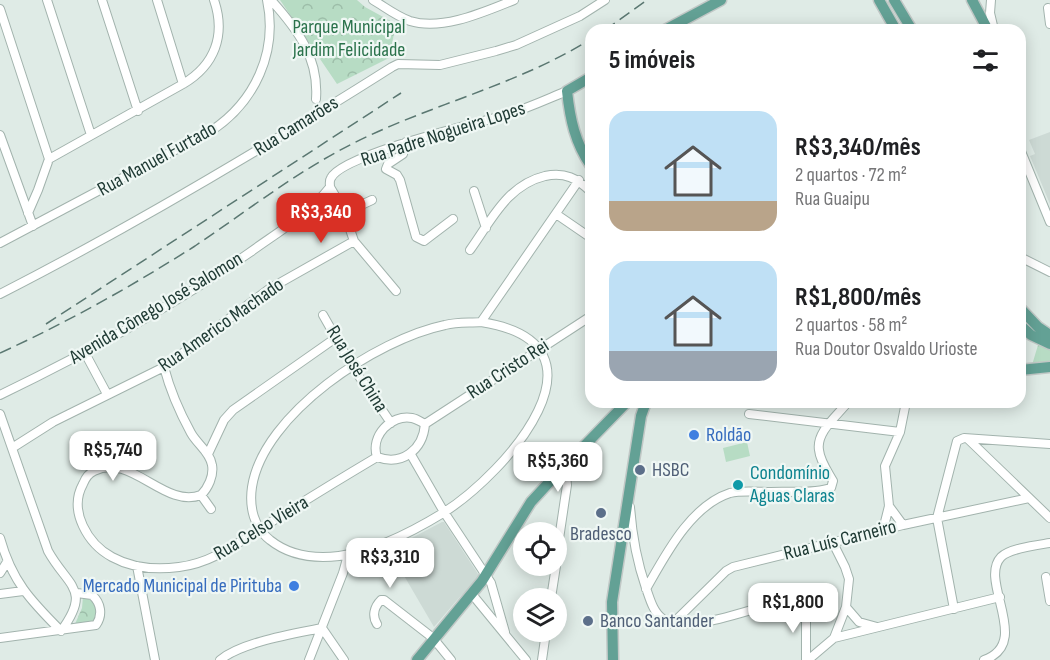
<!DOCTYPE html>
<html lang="pt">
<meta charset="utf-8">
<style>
body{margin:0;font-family:"Sofia Sans Condensed",sans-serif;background:#f2f2f2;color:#202124;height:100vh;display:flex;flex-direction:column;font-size:22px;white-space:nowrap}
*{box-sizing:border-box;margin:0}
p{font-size:20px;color:#757577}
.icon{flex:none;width:33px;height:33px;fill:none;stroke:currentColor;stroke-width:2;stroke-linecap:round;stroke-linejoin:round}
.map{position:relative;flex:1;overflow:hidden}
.panel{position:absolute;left:585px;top:24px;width:441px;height:384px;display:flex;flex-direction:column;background:#fff;border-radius:18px;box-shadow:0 3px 15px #0003}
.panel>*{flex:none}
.buttons{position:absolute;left:513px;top:522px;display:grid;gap:12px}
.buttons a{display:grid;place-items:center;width:54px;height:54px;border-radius:50%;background:#fff;box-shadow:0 3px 15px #0003;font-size:30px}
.price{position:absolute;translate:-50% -51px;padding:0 14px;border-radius:12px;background:#fff;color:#222;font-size:20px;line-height:39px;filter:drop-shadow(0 2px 3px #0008)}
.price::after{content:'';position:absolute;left:50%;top:36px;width:18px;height:14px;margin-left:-9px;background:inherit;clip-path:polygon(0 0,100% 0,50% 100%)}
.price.active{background:#d93025;color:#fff}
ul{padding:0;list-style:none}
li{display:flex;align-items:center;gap:18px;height:150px;padding:0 24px}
li span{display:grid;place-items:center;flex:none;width:168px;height:120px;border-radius:18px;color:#555}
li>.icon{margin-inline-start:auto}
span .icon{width:72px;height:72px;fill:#fffc;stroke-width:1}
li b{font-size:26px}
h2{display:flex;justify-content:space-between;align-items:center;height:72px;padding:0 24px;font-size:26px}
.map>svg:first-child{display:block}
.built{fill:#cddad5}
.forest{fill:url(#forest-crowns)}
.pitch{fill:#b7dcc4}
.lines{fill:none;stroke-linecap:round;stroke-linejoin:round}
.minor-casing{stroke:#a2b3ad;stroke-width:10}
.major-casing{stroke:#c1c8c6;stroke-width:13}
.minor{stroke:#fff;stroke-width:8}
.major{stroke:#63a195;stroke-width:10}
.rail{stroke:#5a7771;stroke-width:1.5;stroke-dasharray:12 6;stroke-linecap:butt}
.shop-dot{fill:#3f7fe0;stroke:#eff7f4;stroke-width:2}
.service-dot{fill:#5c6f8a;stroke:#eff7f4;stroke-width:2}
.culture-dot{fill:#0f9aa8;stroke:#eff7f4;stroke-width:2}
.labels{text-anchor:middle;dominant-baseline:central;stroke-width:4.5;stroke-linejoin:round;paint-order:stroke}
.park-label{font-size:20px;fill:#2a724b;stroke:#eff7f4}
.street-label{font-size:20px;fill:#203b35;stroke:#eff7f4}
.shop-label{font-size:20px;fill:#366cbe;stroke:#eff7f4;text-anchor:start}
.service-label{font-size:20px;fill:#4e5e75;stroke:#eff7f4;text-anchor:start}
.culture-label{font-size:20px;fill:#0d838f;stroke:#eff7f4;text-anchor:start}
</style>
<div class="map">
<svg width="1050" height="660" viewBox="0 0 1050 660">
<defs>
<pattern id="forest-crowns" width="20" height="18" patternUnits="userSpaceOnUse" patternTransform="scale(1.5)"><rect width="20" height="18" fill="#b7dcc4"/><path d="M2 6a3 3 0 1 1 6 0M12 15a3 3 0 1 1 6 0" fill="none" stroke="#9dbea9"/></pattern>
</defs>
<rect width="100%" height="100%" fill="#dfebe6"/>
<path class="built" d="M1050 132V204L1030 156 1035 154 1029 140Z
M442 522H444L480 577 458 599 434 627 389 550Z"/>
<path class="forest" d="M280 0H357L365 7 396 24 389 58 337 84Z
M1038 345 1050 348V365H1032Z
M83 596 92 601 97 610 94 622 75 624 82 608Z"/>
<path class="pitch" d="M747 442 750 456 726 462 723 448Z"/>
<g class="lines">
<defs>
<path id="minor" d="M47 0 91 135
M102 0 138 111
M157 0 183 84
M271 0C298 30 319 58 316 99
M373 0C385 7 396 16 410 21 442 31 484 12 514 0
M991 0 990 13 994 30
M1048 8 1050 24
M0 9 49 159
M0 135 33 226
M406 142 403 154 388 164 386 169 397 175 400 180 416 237 424 241 453 219
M1020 149 1050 222
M330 187 343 209 354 241 396 291
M474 191 486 228
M28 213 38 190 49 159 183 84C215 65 226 35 214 0
M344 213 372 200
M556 214 591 238
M0 243 211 131C255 102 278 52 267 0
M470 250C491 221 507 185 545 176 565 172 577 178 591 192
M1020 257 1050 272
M0 294C135 225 264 148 392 67L398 64 440 65 496 51 516 45 580 16 605 0
M323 315 352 366 391 423
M481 322C621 344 506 473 443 513 412 532 375 551 339 556 314 559 290 556 270 540 254 528 249 507 252 487 263 414 377 339 445 325 457 322 469 323 481 322Z
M481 322 579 180
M85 353 107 394
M164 367C170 390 180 413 191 433 197 444 210 452 212 465 214 476 208 488 201 495 164 509 131 452 94 471 89 473 85 479 83 484 68 511 88 544 112 557 132 568 156 570 179 567 213 563 239 542 268 524 304 501 340 479 377 457
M0 395C87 353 170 308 249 253 278 232 308 215 330 187 330 184 329 181 331 178 342 155 473 124 502 116 524 110 545 100 567 91
M0 414 48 551C68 587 92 589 61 631
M749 414 900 432
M425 424 591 316
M968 439 1050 518
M12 448 53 422 164 367 269 289 354 241
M410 453 444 512 491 583 505 632
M208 454 224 420 233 410 337 337
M377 457C370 436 391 414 412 418 417 419 421 422 425 424
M377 457C402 466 423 450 425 424
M201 495 211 509
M889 506 903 525
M630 507C632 534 637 562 646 588 650 599 653 612 663 619 691 637 767 601 801 597L804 598 806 602V660
M883 530 889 506 885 466 900 432 906 402
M0 538C12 581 30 600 61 631
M556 559 567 485 565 466
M137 566 155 660
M0 573 7 562
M1046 577 1050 601
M646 589C665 556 690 506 730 493 742 490 758 492 771 492 790 491 813 494 831 488L833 481C828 472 820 461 819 450 816 432 837 416 848 402
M471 593 526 660
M0 594 23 591
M551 598 556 566
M846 607 859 622 877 627
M954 609 937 518 957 441 964 438 1050 444
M377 624C372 616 374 607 381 600H384L433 638 451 660
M672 624 726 571 733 567 903 525 1029 498
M322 628 344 660
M0 638 96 625C103 615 101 603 92 595L77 593
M834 638 1000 597
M220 660C242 642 293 634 322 628
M309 660 343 573 348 555
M542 660 546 632
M808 660 834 638 846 607 849 579 845 567 833 543
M984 660C1033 643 978 581 1001 557 1010 548 1038 545 1050 543"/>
<path id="major" d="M879 0 896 30
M894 0 912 30
M972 0 988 30
M665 30 721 0
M591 77 567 91C570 119 575 143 591 166
M1020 308 1038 327 1050 335
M1020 325 1031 335 1050 344
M1020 370 1050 367
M417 660 482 581 531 502 554 477 627 402
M613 660 612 602 641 416 646 402"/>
</defs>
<use href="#minor" class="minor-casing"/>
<use href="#major" class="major-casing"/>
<use href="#minor" class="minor"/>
<use href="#major" class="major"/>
<path class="rail" d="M605 30 647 0
M46 324 401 93
M0 353C68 322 132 286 195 246 241 215 286 180 335 153 417 107 511 89 591 39"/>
</g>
<g class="shop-dot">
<circle cx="694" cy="435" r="6"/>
<circle cx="294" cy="586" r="6"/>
</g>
<g class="service-dot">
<circle cx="640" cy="470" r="6"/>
<circle cx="601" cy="513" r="6"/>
<circle cx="588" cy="621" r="6"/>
</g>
<circle class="culture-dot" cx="738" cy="485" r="6"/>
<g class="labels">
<g class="park-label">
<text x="349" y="27">Parque Municipal<tspan x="349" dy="23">Jardim Felicidade</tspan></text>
</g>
<g class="street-label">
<text transform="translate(296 126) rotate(-32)">Rua Camarões</text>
<text transform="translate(443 134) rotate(-18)">Rua Padre Nogueira Lopes</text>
<text transform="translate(157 159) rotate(-29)">Rua Manuel Furtado</text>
<text transform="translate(156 308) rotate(-31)">Avenida Cônego José Salomon</text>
<text transform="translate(221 325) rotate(-35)">Rua Americo Machado</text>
<text transform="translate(357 369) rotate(58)">Rua José China</text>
<text transform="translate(508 369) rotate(-33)">Rua Cristo Rei</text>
<text transform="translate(261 528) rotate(-31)">Rua Celso Vieira</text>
<text transform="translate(840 540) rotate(-14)">Rua Luís Carneiro</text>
</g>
<g class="shop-label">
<text x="706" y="435">Roldão</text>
<text x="282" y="586" text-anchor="end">Mercado Municipal de Pirituba</text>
</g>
<g class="service-label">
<text x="652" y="470">HSBC</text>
<text x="601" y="534" text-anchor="middle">Bradesco</text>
<text x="600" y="621">Banco Santander</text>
</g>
<g class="culture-label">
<text x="750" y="473">Condomínio<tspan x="750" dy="23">Aguas Claras</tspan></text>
</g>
</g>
</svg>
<div class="buttons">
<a><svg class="icon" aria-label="locate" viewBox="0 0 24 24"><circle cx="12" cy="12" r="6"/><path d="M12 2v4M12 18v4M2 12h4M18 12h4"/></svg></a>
<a><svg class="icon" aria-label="layers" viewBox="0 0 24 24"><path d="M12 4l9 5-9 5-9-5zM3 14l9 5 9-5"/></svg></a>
</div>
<b class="price active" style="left:321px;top:244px">R$3,340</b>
<b class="price" style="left:113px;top:482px">R$5,740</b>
<b class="price" style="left:558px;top:493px">R$5,360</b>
<b class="price" style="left:390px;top:589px">R$3,310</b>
<b class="price" style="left:793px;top:634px">R$1,800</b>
<section class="panel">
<h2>5 imóveis<svg class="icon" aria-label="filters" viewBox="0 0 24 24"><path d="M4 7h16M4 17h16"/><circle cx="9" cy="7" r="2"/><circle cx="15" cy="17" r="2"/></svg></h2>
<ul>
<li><span style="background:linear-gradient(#bfe0f5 75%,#b9a48a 0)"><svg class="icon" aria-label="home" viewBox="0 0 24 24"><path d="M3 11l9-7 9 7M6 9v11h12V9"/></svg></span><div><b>R$3,340/mês</b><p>2 quartos · 72 m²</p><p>Rua Guaipu</p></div></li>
<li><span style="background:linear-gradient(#bfe0f5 75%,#9aa5b1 0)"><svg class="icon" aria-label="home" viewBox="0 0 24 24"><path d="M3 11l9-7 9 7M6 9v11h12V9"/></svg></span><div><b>R$1,800/mês</b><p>2 quartos · 58 m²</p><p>Rua Doutor Osvaldo Urioste</p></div></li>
</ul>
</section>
</div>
